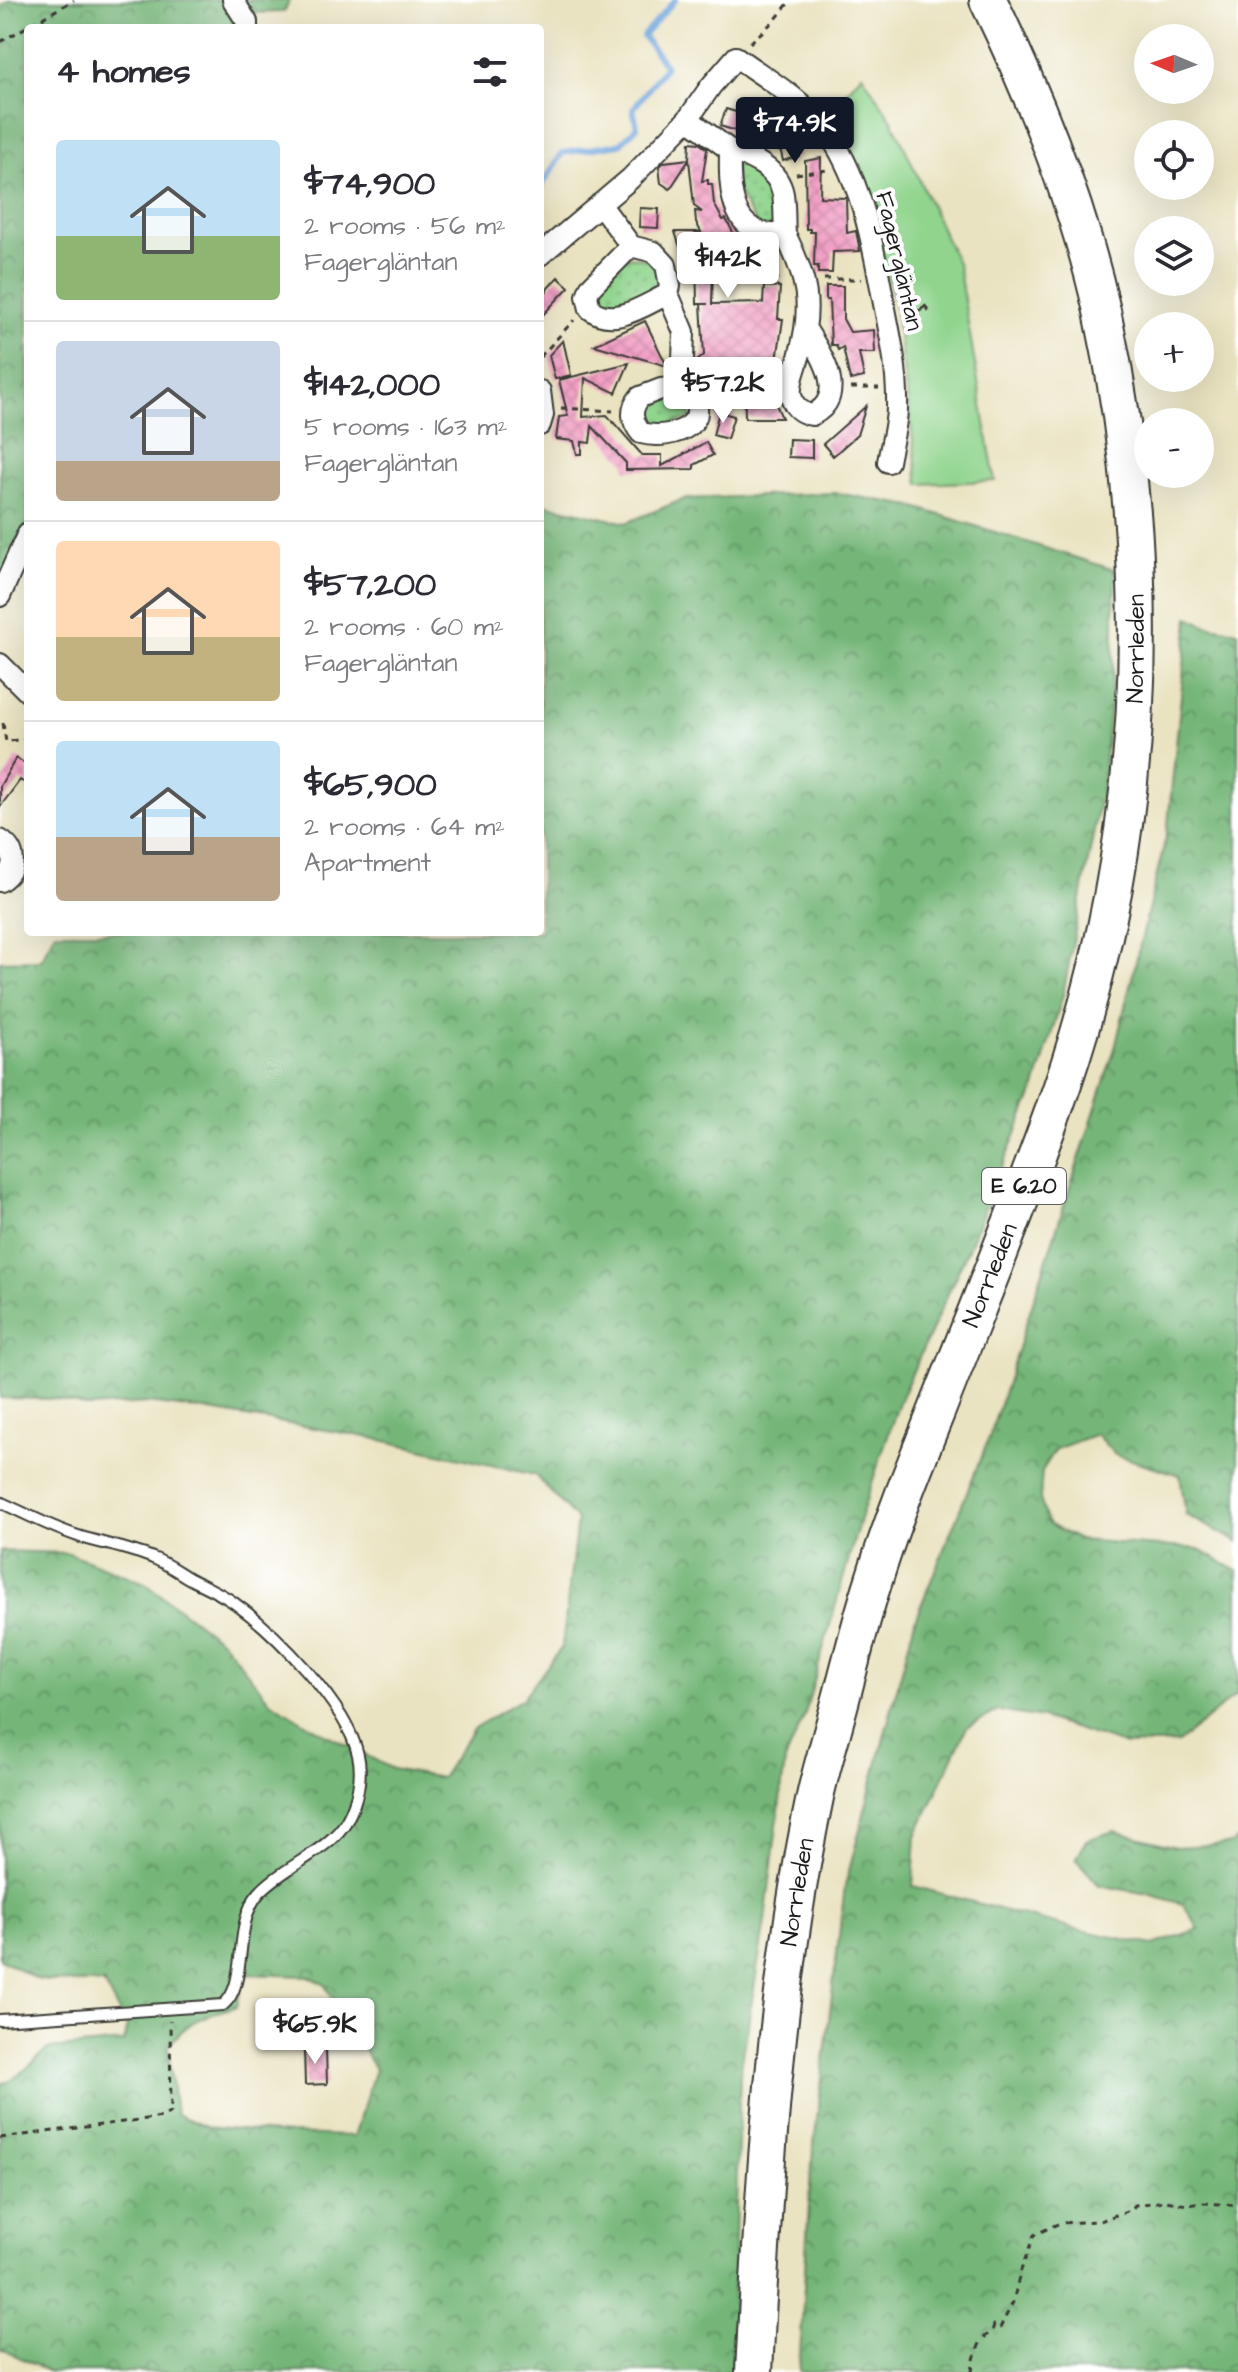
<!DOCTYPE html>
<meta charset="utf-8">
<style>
body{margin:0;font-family:"Architects Daughter",sans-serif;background:#f7f7f7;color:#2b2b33;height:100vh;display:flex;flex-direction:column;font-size:30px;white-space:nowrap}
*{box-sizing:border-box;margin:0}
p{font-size:26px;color:#7c7c81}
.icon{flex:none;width:44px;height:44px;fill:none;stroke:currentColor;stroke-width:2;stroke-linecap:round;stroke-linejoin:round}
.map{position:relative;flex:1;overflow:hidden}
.sheet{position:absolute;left:24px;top:24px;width:520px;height:912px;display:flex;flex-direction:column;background:#fff;border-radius:8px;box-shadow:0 8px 32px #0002}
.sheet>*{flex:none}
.needle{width:52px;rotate:272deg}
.tools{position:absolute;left:1134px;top:24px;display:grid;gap:16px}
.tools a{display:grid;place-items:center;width:80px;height:80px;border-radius:50%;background:#fff;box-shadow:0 8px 32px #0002;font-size:40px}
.price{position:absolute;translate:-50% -68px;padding:0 18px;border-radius:8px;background:#fff;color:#222;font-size:26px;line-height:52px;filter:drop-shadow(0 2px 4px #0008)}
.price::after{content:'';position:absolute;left:50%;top:48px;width:24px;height:18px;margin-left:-12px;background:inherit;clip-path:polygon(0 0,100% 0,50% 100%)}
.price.active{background:#111827;color:#fff}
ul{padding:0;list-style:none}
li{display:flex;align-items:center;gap:24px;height:200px;padding:0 32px}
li+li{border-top:2px solid #e1e1e2}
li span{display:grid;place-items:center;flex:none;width:224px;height:160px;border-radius:8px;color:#555}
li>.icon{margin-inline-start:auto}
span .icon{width:96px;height:96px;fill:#fffc;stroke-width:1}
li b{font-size:34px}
h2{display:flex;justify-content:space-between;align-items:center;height:96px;padding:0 32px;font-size:34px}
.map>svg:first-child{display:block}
.grass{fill:url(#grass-dots);stroke:#567854;stroke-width:2}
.forest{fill:url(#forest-crowns);stroke:#48694a;stroke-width:2;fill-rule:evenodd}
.green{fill:#90d48d;stroke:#567854;stroke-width:2}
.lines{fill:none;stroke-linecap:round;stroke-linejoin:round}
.stream{stroke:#6ba3da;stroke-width:6}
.building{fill:url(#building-cross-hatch)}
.lane-casing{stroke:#3b3a35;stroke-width:14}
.street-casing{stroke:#3b3a35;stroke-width:24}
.highway-casing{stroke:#3b3a35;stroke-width:40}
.path{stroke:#3b3a35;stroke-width:3;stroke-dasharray:6 6;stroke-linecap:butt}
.lane{stroke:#fff;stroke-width:10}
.street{stroke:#fff;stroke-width:20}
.highway{stroke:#fff;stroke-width:36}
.labels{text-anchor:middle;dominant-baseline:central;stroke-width:8;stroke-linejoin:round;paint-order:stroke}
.shield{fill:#fff;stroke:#606060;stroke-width:2}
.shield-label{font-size:22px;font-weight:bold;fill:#1c1c1c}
.street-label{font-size:24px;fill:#1c1c1c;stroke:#fff}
</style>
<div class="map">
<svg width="1238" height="2372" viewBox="0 0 1238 2372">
<defs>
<pattern id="grass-dots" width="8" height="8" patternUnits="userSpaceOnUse" patternTransform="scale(2)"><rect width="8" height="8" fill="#90d48d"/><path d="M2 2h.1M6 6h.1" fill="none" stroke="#7cb579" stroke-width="1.8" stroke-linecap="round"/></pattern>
<pattern id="forest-crowns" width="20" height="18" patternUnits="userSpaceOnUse" patternTransform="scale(2)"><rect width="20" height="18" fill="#74b678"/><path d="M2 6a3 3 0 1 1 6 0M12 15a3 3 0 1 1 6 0" fill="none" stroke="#5e9362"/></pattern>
<pattern id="building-cross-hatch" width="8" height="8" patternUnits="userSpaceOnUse" patternTransform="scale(2)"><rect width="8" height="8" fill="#f2a0c5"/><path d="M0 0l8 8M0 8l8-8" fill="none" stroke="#cf89a9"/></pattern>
</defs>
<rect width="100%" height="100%" fill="#fff"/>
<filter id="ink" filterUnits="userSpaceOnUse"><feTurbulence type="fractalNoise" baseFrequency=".0125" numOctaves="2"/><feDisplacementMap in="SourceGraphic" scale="16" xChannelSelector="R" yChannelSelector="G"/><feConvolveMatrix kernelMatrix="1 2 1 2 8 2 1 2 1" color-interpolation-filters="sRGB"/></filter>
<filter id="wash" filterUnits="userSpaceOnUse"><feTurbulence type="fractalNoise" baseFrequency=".006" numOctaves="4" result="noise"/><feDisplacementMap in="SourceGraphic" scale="32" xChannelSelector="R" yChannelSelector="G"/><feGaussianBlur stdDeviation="1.8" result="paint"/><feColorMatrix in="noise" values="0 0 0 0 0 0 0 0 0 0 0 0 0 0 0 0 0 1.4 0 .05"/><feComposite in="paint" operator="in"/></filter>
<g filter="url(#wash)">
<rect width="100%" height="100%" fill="#eae3c1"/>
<path class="grass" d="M735 157 774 180 775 225 760 230 733 185Z
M625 256 656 260 665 290 611 315 590 295Z
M682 393 691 418 646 430 639 411 645 400Z"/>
<path class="forest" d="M9 0H290L284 12 245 13 238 28H28V520L0 586V7Z
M836 493 912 506 1115 570 1113 675 1103 782 1063 995 1035 1088 968 1249 899 1402 860 1519 804 1717 785 1761 765 1921 740 2074 731 2372H49L0 2348V2085L19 2075 48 2049 123 2042 127 2028 104 1984 39 1980 0 1959V1551L69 1553 145 1583 224 1643 270 1701 312 1727 392 1769 441 1778 474 1728 522 1699 562 1647 577 1520 535 1475 368 1437 204 1410 147 1403 89 1407 54 1399 0 1398V961L41 960 55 932H540V503L626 523 684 499ZM244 1974 309 1976 324 1984 375 2069 354 2136 290 2134 206 2127 176 2114 168 2047C190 2017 203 2017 237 2006Z
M1189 617 1205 625 1238 631V1542L1186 1515 1180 1475 1115 1455 1096 1434 1056 1449 1042 1471 1040 1499 1048 1524 1079 1540 1198 1549 1238 1571V1693L1178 1743 1126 1745 1042 1718 998 1711 967 1727 916 1836 913 1886 1070 1928 1153 1945 1199 1929 1183 1904 1148 1894 1099 1885 1076 1859 1086 1840 1114 1831 1176 1847 1230 1844 1238 1839V2372H799L811 2169 845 1886 915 1620 989 1438 1115 1048 1167 833Z"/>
<path class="green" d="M862 74 893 122 958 265 995 481 919 484 893 294 846 147 824 117Z"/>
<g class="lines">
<path class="stream" d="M540 189 562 153 620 144 637 127 633 109 666 66 643 36 675 0"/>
</g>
<g id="blocks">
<path class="building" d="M726 109 736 112 737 111 778 132 788 121 799 156 783 161 781 152 746 134 720 126Z
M690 142 699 143 707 149 702 181 708 180V184H712L714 204 723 220 726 219 746 257 736 255V262L730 261 713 268 712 304 763 303 764 286 780 287 778 319H783L772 395 782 418H745L744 366 714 391 699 372 703 369 696 362 704 355 701 304H708H697L696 255 688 258 685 251 682 253 675 232H701L696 222 695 211 702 212 694 206 689 160 670 189 661 183 659 167 664 162 689 159Z
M821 158 820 197 846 198 847 233 856 231 860 251 833 252 832 273H818V266H814L815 232H810V229H806L805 161Z
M640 208 659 209 658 228 639 227Z
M558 277 569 287 540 318V309L548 288Z
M826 286H843V319L850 332 874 330 875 353H859L864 377 850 380 843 347 838 350 836 345H831L829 300H826Z
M645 321 667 366 594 345Z
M563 340 571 375 555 379 549 355Z
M629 363 616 393 585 378 583 417 607 415 642 455H662V466L706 442 713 455 694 465V469L626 470V463L592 426 590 443 582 442V454H577L574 441 556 439 559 417 568 416 559 380Z
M866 406 857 435 833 456 823 444Z
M719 412 734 416 727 439 713 435Z
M789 439 812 440V458L788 457Z
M16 758 28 765V785L20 780 0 807V786Z
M304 2048H326L327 2084 305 2085Z"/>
</g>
</g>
<g filter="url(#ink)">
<use href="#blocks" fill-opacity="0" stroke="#3b3a35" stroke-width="2"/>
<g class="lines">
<defs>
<path id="lane" d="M0 1502C26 1514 50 1527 78 1536 103 1544 129 1548 153 1558 166 1563 178 1572 190 1579 204 1586 220 1593 233 1602 275 1632 347 1705 358 1755 363 1776 357 1802 347 1820 331 1850 282 1867 259 1893 232 1923 249 1985 223 2005L0 2020"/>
<path id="street" d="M233 0 247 22V28
M688 119 730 150C729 191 730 239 785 234 807 278 813 305 800 353 797 367 789 381 791 395 793 407 801 413 812 415 849 397 822 355 807 331
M730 150C752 158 778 168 783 194 785 207 784 221 785 234
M600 204 631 246 654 252 666 265 670 286 668 294 684 332 682 387 661 389 640 397C630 409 631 421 641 433 674 442 722 420 682 387
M631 246 590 288 587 296 590 309C614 328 644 305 668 294
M540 255 630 179 688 119 711 86 736 57C765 78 799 97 822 125 861 174 873 244 884 304 891 338 898 373 897 408 897 425 891 444 888 462
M540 391 543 415 540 425
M0 596 28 533
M0 664 28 692
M0 840C17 851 17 870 0 881"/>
<g id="highway">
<path id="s1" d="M754 2372C764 2180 775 1986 815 1797 821 1769 830 1741 837 1714 849 1670 859 1626 873 1583 891 1524 914 1467 937 1410 976 1311 1017 1212 1053 1112 1147 853 1160 579 1102 311 1078 203 1036 99 988 0"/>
</g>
</defs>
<use href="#lane" class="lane-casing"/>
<use href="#street" class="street-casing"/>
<use href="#highway" class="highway-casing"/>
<path class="path" d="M0 42 74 0
M750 43 776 19 791 0
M796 174 828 170
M689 278 733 276 781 278
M824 279H861
M925 306 928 310 924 312 922 308Z
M906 313 922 310
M540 357 574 320
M851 388H879
M715 402 771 394
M561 408 613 411
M3 723 6 742 28 738
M27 762 28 761
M0 2138 162 2117 171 2112 170 2021
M972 2372C973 2361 976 2350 982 2340 988 2333 992 2334 994 2325L1000 2328 1013 2302 1020 2273 1034 2235 1060 2223 1100 2221 1132 2209 1135 2205 1166 2201 1187 2205 1203 2203 1238 2205"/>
<use href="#lane" class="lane"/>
<use href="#street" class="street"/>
<use href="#highway" class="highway"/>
</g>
</g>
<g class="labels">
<rect class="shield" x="982" y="1168" width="84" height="36" rx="6"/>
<g class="shield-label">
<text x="1024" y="1186">E 6.20</text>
</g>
<g class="street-label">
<text transform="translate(899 261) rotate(77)">Fagergläntan</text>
<text stroke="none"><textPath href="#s1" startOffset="1778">Norrleden</textPath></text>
<text stroke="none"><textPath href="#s1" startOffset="1130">Norrleden</textPath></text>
<text stroke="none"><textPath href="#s1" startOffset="482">Norrleden</textPath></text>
</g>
</g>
</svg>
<div class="tools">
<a><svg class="needle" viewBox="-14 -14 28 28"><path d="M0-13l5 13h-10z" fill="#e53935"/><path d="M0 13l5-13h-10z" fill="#7c7c81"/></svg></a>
<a><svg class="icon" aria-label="locate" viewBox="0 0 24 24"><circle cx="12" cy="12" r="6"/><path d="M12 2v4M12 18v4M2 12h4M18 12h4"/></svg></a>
<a><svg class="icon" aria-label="layers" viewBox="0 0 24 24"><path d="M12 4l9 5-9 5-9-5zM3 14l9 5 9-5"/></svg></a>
<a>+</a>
<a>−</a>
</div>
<b class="price active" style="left:795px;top:165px">$74.9K</b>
<b class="price" style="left:728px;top:300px">$142K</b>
<b class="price" style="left:723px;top:425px">$57.2K</b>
<b class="price" style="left:315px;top:2066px">$65.9K</b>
<section class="sheet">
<h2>4 homes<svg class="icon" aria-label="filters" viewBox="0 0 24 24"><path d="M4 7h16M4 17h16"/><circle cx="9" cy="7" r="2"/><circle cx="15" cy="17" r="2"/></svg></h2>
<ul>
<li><span style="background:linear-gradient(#bfe0f5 60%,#8fb573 0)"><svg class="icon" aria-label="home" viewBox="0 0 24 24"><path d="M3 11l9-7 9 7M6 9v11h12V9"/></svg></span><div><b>$74,900</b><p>2 rooms · 56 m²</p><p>Fagergläntan</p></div></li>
<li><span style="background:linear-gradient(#c9d6e8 75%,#b9a48a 0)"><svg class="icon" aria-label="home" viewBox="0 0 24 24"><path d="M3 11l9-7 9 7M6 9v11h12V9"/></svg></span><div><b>$142,000</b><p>5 rooms · 163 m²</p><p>Fagergläntan</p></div></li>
<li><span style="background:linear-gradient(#ffd9b3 60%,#c2b280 0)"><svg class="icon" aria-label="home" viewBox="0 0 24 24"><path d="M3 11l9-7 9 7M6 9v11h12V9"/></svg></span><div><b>$57,200</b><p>2 rooms · 60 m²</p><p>Fagergläntan</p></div></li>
<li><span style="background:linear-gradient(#bfe0f5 60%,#b9a48a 0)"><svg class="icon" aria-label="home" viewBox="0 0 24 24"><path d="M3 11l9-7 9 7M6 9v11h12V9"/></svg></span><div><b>$65,900</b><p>2 rooms · 64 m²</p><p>Apartment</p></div></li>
</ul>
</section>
</div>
